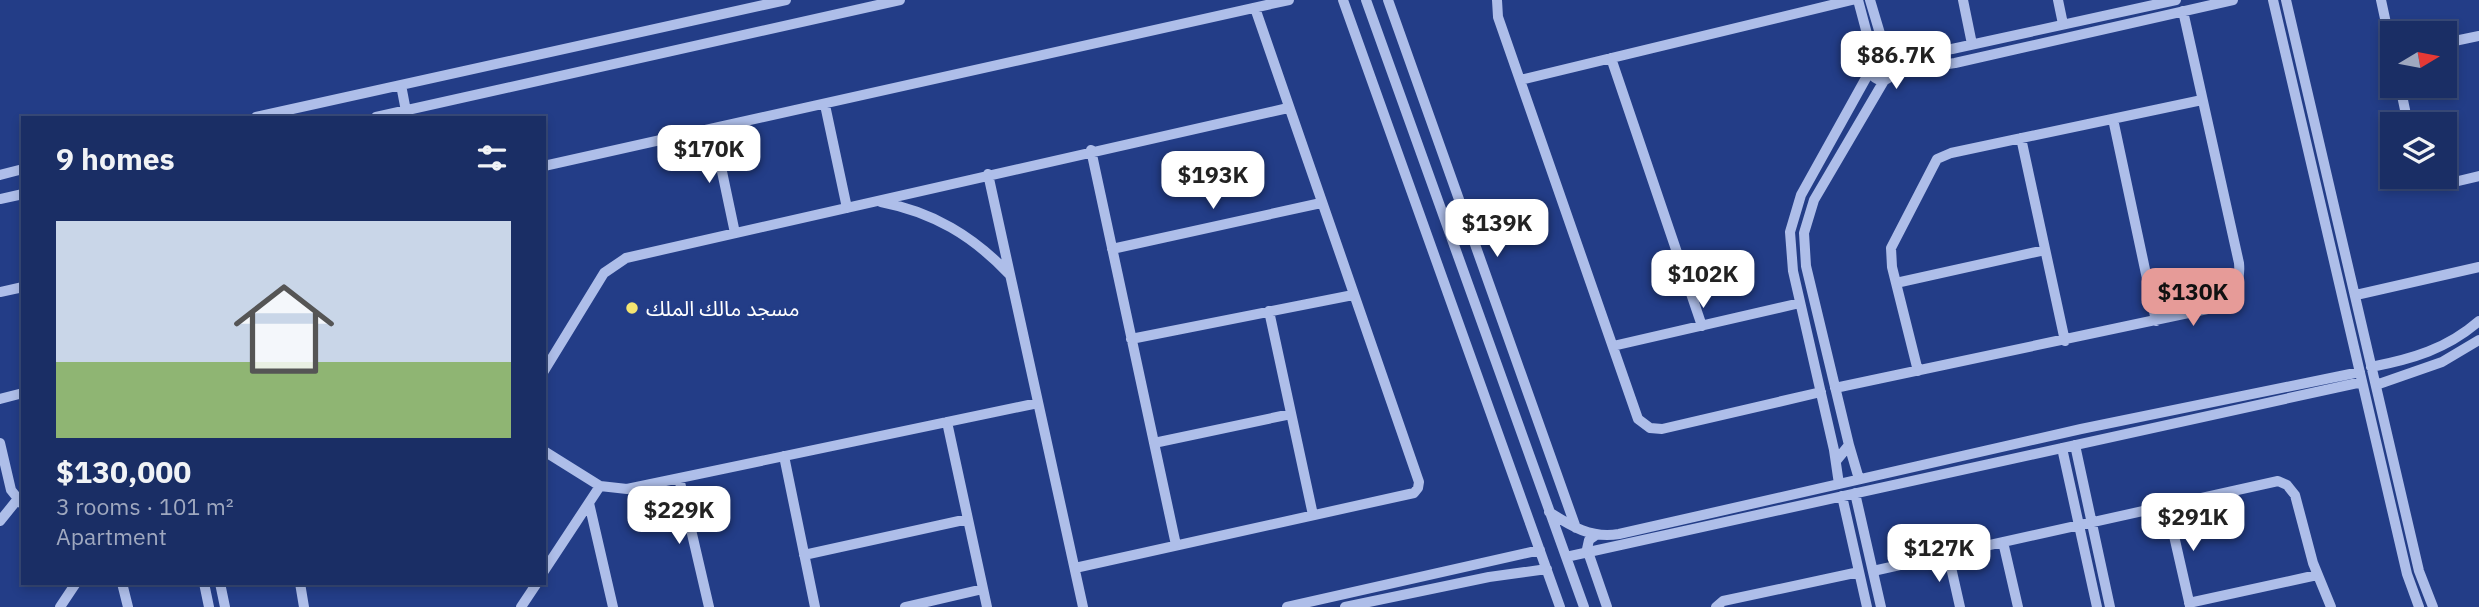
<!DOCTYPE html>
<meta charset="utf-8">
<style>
body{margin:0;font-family:"IBM Plex Sans","Noto Sans Arabic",sans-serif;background:#273a6e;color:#f1f3f6;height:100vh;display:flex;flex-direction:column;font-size:26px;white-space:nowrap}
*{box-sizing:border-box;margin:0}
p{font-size:23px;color:#9fa8bf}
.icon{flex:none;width:38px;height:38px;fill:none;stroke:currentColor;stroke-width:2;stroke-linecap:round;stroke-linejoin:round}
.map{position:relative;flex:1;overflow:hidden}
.sheet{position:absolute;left:21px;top:116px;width:525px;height:469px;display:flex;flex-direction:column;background:#1a2e65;border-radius:0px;box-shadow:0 4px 10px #0003,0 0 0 2px #384a79}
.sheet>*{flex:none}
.needle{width:46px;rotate:80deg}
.tools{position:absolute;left:2380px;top:21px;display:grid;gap:14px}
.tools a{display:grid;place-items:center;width:77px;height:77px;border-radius:0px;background:#1a2e65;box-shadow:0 4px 10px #0003,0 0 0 2px #384a79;font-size:35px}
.price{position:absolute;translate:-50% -60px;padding:0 16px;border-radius:14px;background:#fff;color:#222;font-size:23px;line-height:46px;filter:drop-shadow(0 2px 4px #0008)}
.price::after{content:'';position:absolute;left:50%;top:42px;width:21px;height:16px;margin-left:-10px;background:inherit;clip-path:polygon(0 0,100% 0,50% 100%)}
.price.on{background:#e69b98;color:#111}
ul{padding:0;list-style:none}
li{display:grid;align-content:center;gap:14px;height:371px;padding:0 35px}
li span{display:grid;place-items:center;height:217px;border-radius:0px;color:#555}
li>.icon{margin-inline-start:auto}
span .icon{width:126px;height:126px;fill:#fffc;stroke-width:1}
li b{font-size:30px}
h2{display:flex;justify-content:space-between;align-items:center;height:84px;padding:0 35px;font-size:30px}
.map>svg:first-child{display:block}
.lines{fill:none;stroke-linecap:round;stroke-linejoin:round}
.minor{stroke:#aebee9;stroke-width:10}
.poi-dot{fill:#f4e571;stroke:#233d87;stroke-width:2.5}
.labels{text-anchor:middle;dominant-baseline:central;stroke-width:5;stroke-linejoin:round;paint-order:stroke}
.poi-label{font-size:21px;fill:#fff;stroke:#233d87;text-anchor:start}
</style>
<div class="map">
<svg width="2479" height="607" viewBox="0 0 2479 607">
<rect width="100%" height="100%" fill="#233d87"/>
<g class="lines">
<path class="minor" d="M1343 0 1560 607
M1366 0 1584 607
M1388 0 1576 528
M1497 0 1498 17 1638 419 1650 428 1662 429 1821 392
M1858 0 1874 60
M1870 0 1887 57
M1963 0 1972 44
M2058 0 2063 24
M2273 0 2407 574 2419 607
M2286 0 2419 571 2433 607
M2381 0 2392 51
M2445 43 2479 36
M1870 68a12 12 0 1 1 24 0a12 12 0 1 1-24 0Z
M1611 58 1702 326
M1890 59 1952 49 2176 0
M1893 72 1955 63 2233 0
M1520 80 1852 0
M401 85 406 111
M2400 86 2408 124
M825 105 847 208
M256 117 786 0
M376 117 900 0
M2113 119 2156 321
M713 129 735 233
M2021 138 2065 341
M1091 150 1176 545
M544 166 1289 0
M988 174 1083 607
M0 175 23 169
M2428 177 2450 183 2479 176
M0 199 23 194
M881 202C933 212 973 236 1009 274
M1112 249 1321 203
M1896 283 2045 250
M0 292 23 287
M2356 295 2479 267
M1269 311 1313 515
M1131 339 1353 295
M1613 346 1800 303
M2371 367C2412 359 2447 349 2479 321
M544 371 604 273 626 258 1288 108
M1918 371 1892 267 1891 248 1937 159 1951 153 2202 100
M2376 385 2442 362 2479 340
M1835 388 2212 308C2232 300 2241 285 2239 263L2183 11
M0 399 23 393
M947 422 987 607
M0 443 11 490 23 505
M1154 443 1291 414
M1849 445 1859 479
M2075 445 2110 607
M2062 448 2097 607
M544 451 600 486 627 489 1038 403
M784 456 815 607
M1836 461 1849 445 1806 266 1804 233 1814 200 1885 79
M679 478 709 607
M1839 484 1834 450 1793 271 1790 232 1801 195 1871 69
M1855 493 1881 607
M1842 496 1867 607
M589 503 613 607
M2167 505 2190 606
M1549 512C1571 526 1591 539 1619 534L2081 429 2360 372
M0 521 17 500
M1596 535 1589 540 1587 549 1607 607
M2003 542 2018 607
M1948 554 1960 607
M804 555 968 519
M1566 557 2362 382
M1075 568 1414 493 1418 488 1419 482 1255 8
M544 571 600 486
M1873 571 2278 481 2287 485 2295 495 2313 563 2331 607
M122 583 128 607
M204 583 209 607
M220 583 225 607
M300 583 304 607
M2189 603 2317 575
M60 607 76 583
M521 607 537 583
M905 607 983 589
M1287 607 1540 550
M1345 607 1489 577 1547 569
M1716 607 1723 601 1859 572"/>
</g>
<circle class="poi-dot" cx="632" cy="308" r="7"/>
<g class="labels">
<g class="poi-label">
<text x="646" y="308">مسجد مالك الملك</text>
</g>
</g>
</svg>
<div class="tools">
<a><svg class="needle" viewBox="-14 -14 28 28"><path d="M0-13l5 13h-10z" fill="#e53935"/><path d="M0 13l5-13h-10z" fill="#9fa8bf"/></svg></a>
<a><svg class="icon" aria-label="layers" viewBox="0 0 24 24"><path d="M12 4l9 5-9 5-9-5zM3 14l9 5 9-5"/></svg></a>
</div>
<b class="price" style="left:1896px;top:91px">$86.7K</b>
<b class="price" style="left:709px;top:185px">$170K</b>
<b class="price" style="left:1213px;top:211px">$193K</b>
<b class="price" style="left:1497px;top:259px">$139K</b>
<b class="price" style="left:1703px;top:310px">$102K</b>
<b class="price on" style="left:2193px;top:328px">$130K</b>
<b class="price" style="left:679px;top:546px">$229K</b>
<b class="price" style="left:2193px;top:553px">$291K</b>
<b class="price" style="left:1939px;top:584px">$127K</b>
<section class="sheet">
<h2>9 homes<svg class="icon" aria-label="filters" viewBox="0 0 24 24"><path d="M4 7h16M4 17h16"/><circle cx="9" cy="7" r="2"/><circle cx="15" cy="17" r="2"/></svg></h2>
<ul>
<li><span style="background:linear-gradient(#c9d6e8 65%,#8fb573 0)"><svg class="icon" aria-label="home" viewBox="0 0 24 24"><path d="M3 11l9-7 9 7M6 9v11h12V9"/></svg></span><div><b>$130,000</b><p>3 rooms · 101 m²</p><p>Apartment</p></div></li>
</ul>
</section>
</div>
